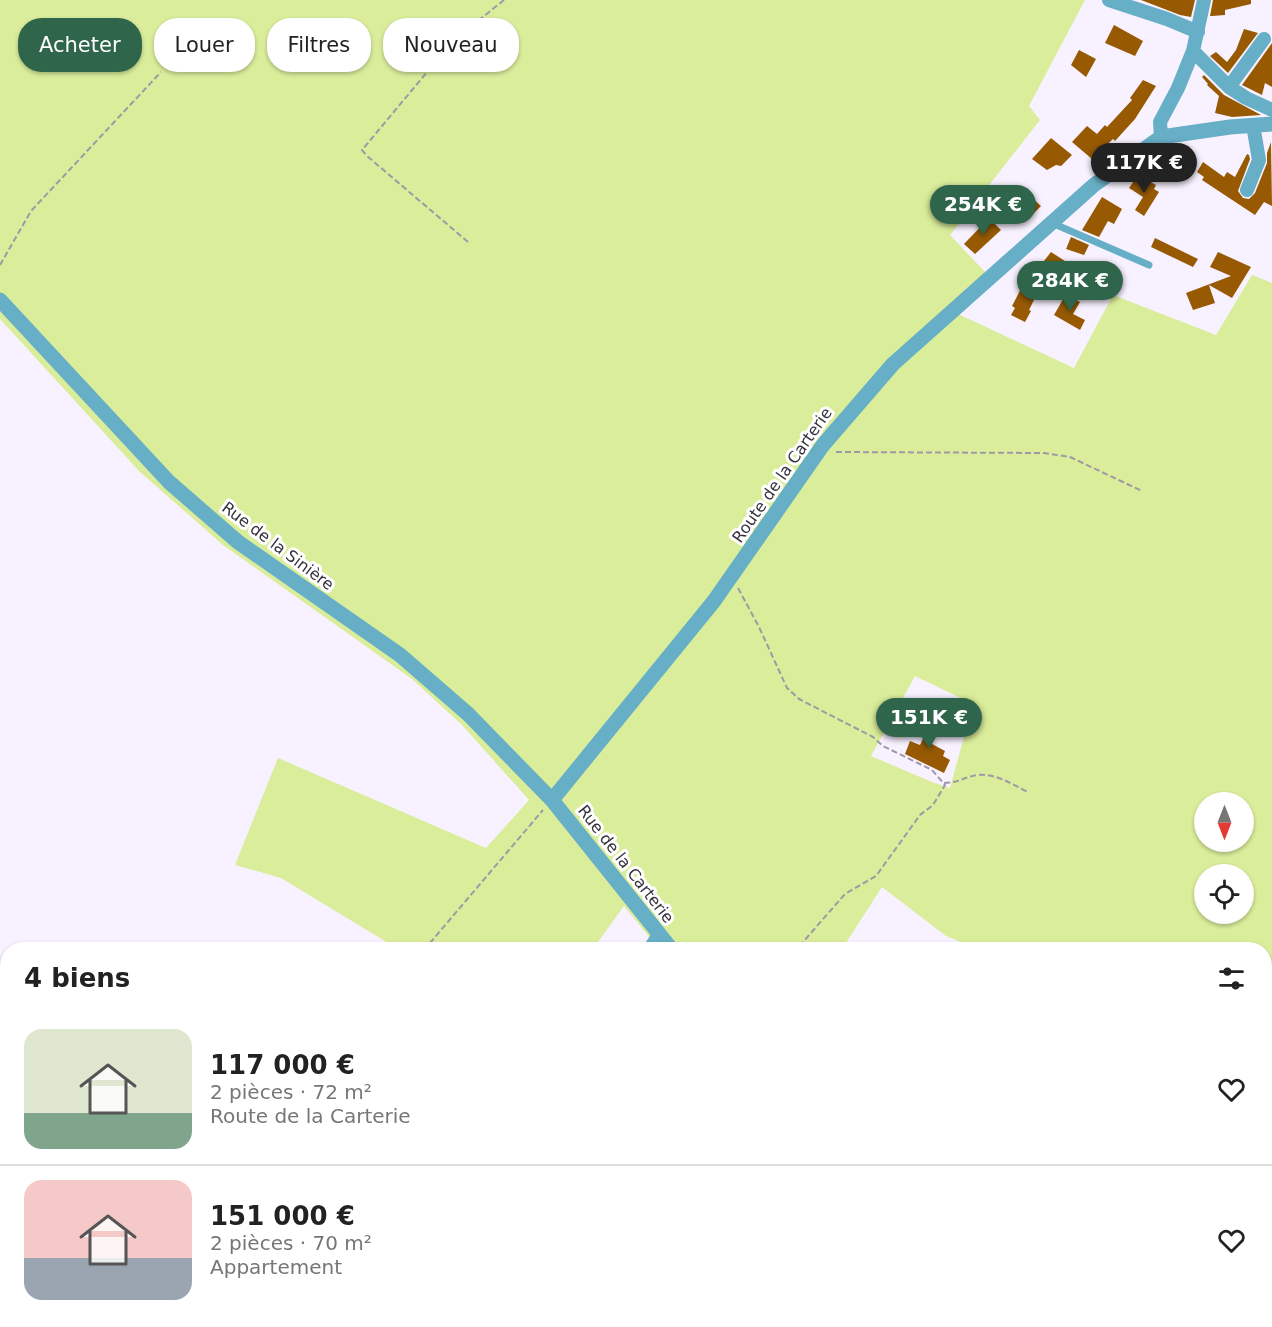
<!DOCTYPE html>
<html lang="fr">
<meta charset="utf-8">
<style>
body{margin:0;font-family:"DejaVu Sans",sans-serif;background:#f6f6f6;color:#222;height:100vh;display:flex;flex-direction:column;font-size:22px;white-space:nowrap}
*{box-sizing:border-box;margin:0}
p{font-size:20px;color:#767676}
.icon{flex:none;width:33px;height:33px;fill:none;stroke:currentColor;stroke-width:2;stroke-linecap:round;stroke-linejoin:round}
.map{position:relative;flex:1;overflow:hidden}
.details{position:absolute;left:0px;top:942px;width:1272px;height:386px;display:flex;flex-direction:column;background:#fff;border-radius:24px 24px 0 0;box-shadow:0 2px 4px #0004}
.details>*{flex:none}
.guide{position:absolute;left:18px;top:18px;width:600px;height:54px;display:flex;gap:12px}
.needle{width:39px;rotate:180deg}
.controls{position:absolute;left:1194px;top:792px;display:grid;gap:12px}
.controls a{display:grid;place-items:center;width:60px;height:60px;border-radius:50%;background:#fff;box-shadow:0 2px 4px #0004;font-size:30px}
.price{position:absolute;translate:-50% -51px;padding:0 14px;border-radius:21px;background:#2f654b;color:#fff;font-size:20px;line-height:39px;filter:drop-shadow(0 2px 3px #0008)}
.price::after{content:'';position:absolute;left:50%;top:36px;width:18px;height:14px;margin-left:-9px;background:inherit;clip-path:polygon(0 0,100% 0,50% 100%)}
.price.selected{background:#222;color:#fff}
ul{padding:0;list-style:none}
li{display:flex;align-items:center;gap:18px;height:150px;padding:0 24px}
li+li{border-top:2px solid #e0e0e0}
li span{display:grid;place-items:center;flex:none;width:168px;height:120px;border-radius:18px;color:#555}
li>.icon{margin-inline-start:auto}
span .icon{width:72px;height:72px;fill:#fffc;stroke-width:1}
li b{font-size:26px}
h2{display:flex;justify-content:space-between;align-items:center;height:72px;padding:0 24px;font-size:26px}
.chip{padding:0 21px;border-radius:24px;background:#fff;box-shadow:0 2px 4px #0004;font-size:21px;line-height:54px}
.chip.selected{background:#2f654b;color:#fff}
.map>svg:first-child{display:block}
.green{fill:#daed9b;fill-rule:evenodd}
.building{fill:#975a03}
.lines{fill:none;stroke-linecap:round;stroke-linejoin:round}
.path{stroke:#9f99a6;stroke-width:2;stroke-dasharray:6 3;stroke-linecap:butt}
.service{stroke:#67afc6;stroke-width:7}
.minor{stroke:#67afc6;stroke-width:14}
.tertiary{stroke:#67afc6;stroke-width:15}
.labels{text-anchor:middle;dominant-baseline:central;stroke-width:6;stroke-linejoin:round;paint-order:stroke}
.street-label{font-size:16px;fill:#37313e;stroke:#fff}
</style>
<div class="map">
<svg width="1272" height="1327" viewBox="0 0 1272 1327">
<rect width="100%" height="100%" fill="#f8f1ff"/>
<path class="green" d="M0 0H1085L1029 106 1040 120 950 235 985 272 956 313 1074 368 1113 295 1216 335 1252 275 1272 283V1144L1264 1137V950L977 949 946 936 882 887 842 949H659L624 906 593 949H398L281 878 235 865 278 758 486 848 529 800 462 725 412 679 223 545 139 471 0 319ZM915 676 973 704 950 788 932 782 871 756ZM1204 802H1244V842H1204ZM1204 874H1244V914H1204Z
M0 1116 8 1119V1320H421L419 1327H0Z
M1272 1212V1293L1265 1288V1222Z
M679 1320H763L760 1327H677Z"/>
<path class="building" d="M1141 0H1195L1191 17 1180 15Z
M1213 0H1251V4L1225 10V15L1212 16H1210Z
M1114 25 1143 41 1135 56 1105 43Z
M1244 29 1258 33 1228 73 1210 56 1216 52 1227 62 1236 50Z
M1272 43V87L1265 83 1262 95 1242 85Z
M1079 50 1096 59 1086 77 1071 65Z
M1204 75 1224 95 1261 115 1232 117 1215 113 1219 96 1207 85 1208 84 1202 77Z
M1143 80 1156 86 1135 119 1115 141 1113 139 1092 159 1072 142 1087 126 1097 134 1105 125 1107 127 1132 100 1130 98Z
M1051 138 1072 155 1061 166 1056 165 1047 170 1032 159Z
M1271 142 1272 206 1264 202 1255 215 1202 180 1204 177 1197 172 1203 162 1224 177 1227 172 1235 177 1247 154 1249 155 1250 159 1238 191 1243 198 1249 199 1255 193 1267 163V153Z
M1138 175 1156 185 1154 189 1159 192 1144 216 1135 210 1143 197 1129 188Z
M1019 186 1041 206 1030 217 1009 197Z
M1102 197 1122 209 1114 224 1108 221 1099 237 1082 230Z
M989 218 1001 230 975 254 964 244Z
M1071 237 1089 245 1084 255 1066 249Z
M1155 238 1198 259 1193 267 1151 247Z
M1051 252 1065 261 1047 282 1044 280 1029 310 1031 311 1025 322 1011 315 1015 308 1012 306 1024 283 1026 284Z
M1218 252 1251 267 1232 298 1209 285 1215 303 1193 310 1186 293 1231 276 1210 267Z
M1066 294 1080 302 1073 314 1085 320 1080 330 1054 315Z
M933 718 943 721 932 744 945 751 943 756 950 760 944 773 905 754 910 741 920 745Z"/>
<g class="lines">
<path class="path" d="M468 242 367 156 362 150 453 41 504 0
M0 265 31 211 161 72
M836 452 1044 453 1070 457 1142 491
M738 588 759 627 787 688 799 699 873 737 883 746 932 770 945 785 933 805 920 815 876 876 845 894 796 950
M944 783C957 783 965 777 977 775 996 773 1011 784 1028 792
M424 950 543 810
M1264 1098 1272 1089
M0 1126 8 1128
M101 1327 110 1320"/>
<path class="service" d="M1052 223 1149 265"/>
<path class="minor" d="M1109 0 1167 19 1198 32
M1193 51 1229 87 1246 98 1272 110
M1229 87 1264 39
M1161 137 1160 122 1178 88 1193 51 1204 0
M1247 190 1259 160 1253 125
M649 950 659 935
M1057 1320V1327
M535 1327 541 1320"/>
<path class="tertiary" d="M0 300 169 482 238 542 400 655 468 714 552 800 672 950
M552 800 714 601 823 445 893 364 1094 185 1161 137 1230 127 1272 124
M1264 1301 1272 1308"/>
</g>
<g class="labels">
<g class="street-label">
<text transform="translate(782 475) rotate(-55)">Route de la Carterie</text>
<text transform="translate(278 546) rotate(37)">Rue de la Sinière</text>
<text transform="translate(626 864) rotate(52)">Rue de la Carterie</text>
</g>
</g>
</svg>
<div class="controls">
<a><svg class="needle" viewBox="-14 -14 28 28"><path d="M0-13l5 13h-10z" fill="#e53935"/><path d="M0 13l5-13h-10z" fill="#767676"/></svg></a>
<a><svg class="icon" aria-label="locate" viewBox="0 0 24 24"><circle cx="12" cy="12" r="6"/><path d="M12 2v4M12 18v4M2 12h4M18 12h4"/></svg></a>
</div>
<b class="price selected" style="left:1144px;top:194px">117K €</b>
<b class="price" style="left:983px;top:236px">254K €</b>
<b class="price" style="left:1070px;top:312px">284K €</b>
<b class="price" style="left:929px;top:749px">151K €</b>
<div class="guide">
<a class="chip selected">Acheter</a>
<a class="chip">Louer</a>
<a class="chip">Filtres</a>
<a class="chip">Nouveau</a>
</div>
<section class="details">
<h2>4 biens<svg class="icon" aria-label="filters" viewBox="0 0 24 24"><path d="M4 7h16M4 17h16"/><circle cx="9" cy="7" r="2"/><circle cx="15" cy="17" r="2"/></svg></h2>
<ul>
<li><span style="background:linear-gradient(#dfe7d0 70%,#7fa58c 0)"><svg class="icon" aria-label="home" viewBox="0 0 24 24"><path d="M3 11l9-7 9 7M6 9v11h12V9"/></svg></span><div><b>117 000 €</b><p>2 pièces · 72 m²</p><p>Route de la Carterie</p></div><svg class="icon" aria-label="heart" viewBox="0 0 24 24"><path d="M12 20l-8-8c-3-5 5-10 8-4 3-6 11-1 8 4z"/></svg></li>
<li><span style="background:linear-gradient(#f6c9c9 65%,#9aa5b1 0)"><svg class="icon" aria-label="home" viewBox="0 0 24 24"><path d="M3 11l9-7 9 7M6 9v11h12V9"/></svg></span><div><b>151 000 €</b><p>2 pièces · 70 m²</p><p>Appartement</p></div><svg class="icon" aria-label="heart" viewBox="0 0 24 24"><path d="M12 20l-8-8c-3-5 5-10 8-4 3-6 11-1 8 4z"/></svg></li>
</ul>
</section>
</div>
